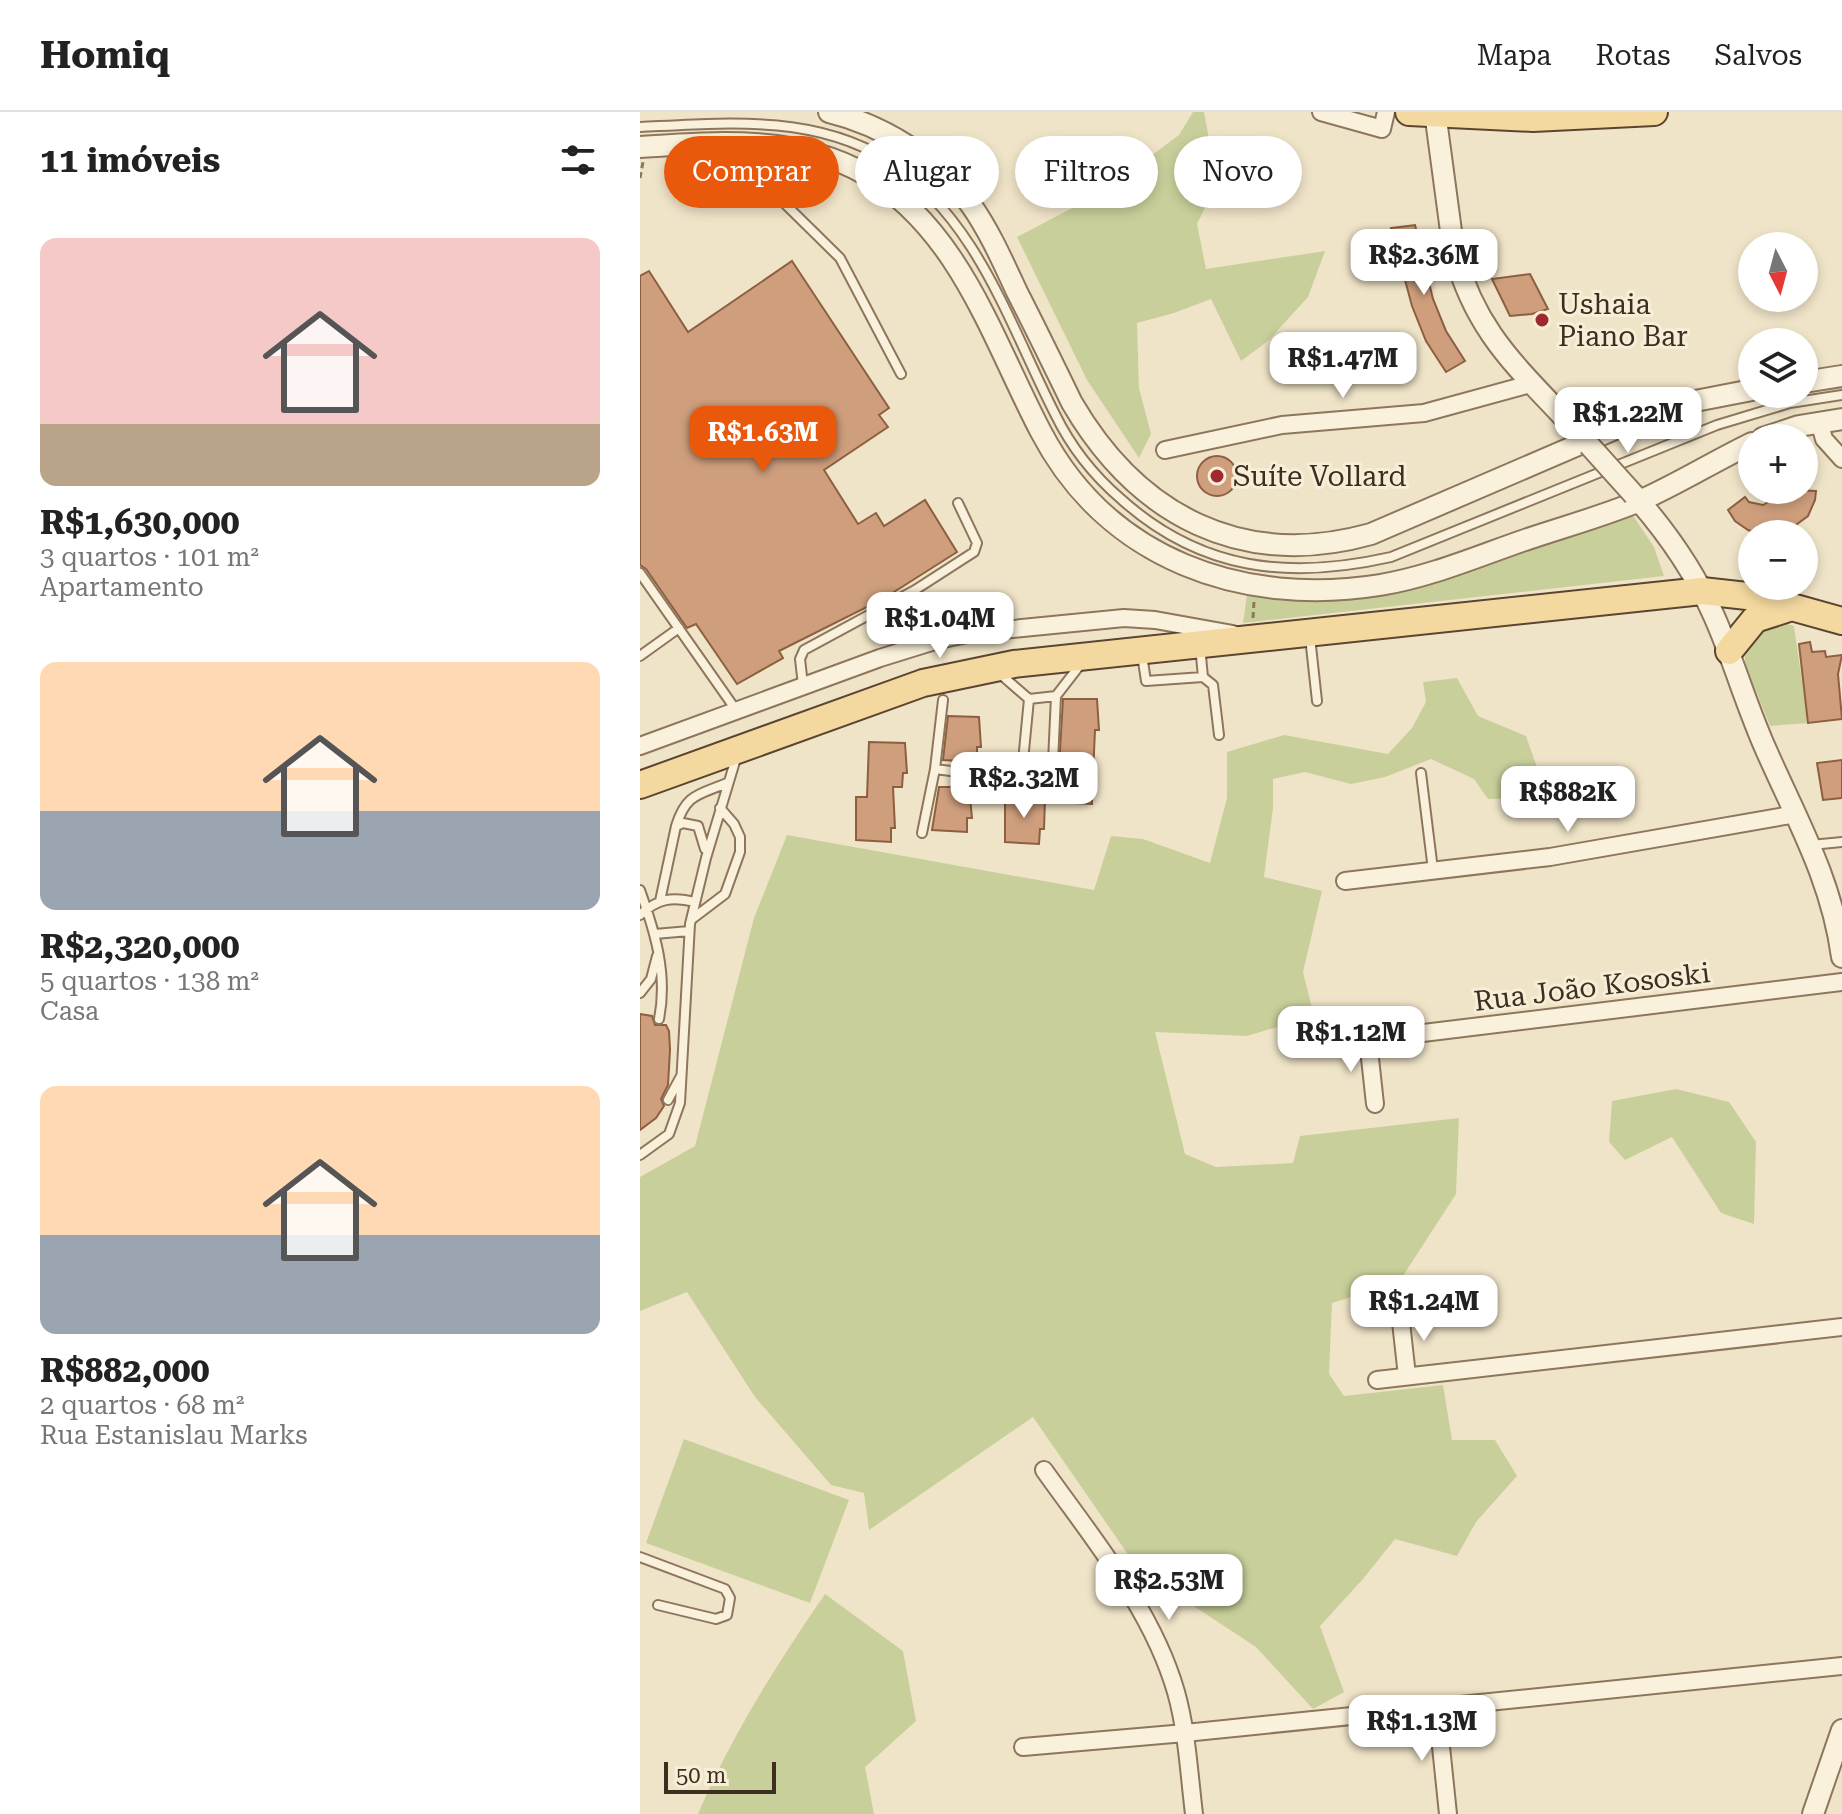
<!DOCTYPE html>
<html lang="pt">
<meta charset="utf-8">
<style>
body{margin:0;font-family:"Roboto Serif",serif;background:#f2f2f2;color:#222;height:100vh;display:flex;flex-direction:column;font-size:30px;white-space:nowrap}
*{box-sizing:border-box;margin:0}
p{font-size:26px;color:#767676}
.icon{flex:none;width:44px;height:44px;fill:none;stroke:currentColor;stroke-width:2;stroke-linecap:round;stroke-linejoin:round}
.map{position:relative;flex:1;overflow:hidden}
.sheet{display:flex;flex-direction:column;background:#fff;width:640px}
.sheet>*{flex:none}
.top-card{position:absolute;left:24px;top:24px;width:760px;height:72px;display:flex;gap:16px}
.needle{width:52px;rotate:174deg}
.fabs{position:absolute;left:1098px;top:120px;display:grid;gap:16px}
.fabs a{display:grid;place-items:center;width:80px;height:80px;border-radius:50%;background:#fff;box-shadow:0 4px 12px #0003;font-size:40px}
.scale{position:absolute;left:24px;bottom:20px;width:112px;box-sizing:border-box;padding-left:8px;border:4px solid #3d2e20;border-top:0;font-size:22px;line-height:28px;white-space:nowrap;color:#3d2e20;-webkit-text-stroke:6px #f7eed8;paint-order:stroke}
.price{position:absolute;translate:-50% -68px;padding:0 18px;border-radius:16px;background:#fff;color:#222;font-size:26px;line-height:52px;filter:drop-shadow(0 2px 4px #0008)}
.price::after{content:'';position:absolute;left:50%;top:48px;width:24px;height:18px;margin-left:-12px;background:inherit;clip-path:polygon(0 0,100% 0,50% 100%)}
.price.active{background:#ea580c;color:#fff}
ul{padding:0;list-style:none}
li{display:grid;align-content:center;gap:16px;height:424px;padding:0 40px}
li span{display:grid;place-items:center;height:248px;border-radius:16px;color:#555}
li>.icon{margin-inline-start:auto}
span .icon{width:144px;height:144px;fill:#fffc;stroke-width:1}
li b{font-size:34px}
h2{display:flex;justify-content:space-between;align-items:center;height:96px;padding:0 40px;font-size:34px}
.tag{padding:0 28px;border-radius:36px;background:#fff;box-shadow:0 4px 12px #0003;font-size:28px;line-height:72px}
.tag.active{background:#ea580c;color:#fff}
header{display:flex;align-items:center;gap:48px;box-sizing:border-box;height:112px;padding:0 40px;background:#fff;border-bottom:2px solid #e0e0e0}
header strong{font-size:38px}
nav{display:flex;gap:44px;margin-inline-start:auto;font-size:28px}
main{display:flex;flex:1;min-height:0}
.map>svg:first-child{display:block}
.green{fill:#c9cf9b}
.building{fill:#cf9f7d;stroke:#8d5f41;stroke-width:2}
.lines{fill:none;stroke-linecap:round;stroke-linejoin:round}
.service-casing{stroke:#8d765c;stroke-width:12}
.minor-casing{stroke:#8d765c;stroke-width:20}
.tertiary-casing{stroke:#8d765c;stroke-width:24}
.primary-casing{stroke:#5b4430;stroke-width:30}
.path{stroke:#8d765c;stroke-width:3;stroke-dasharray:6 4;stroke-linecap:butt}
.service{stroke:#faf1dc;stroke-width:8}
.minor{stroke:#faf1dc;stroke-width:16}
.tertiary{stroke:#faf1dc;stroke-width:20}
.primary{stroke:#f3d9a0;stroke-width:26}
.tertiary-bridge-casing{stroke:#8d765c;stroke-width:24;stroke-linecap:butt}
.tertiary-bridge{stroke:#faf1dc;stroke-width:20}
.poi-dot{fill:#9e2a2b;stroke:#f7eed8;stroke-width:3}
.labels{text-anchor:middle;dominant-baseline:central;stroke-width:6;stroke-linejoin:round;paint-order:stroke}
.poi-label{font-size:28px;fill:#3d2e20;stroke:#f7eed8;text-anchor:start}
.street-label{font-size:28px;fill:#3d2e20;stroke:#f7eed8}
</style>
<header>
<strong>Homiq</strong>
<nav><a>Mapa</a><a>Rotas</a><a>Salvos</a></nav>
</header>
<main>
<section class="sheet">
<h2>11 imóveis<svg class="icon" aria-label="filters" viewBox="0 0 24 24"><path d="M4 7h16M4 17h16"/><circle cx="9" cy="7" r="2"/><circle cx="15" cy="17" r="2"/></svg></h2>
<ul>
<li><span style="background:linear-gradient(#f6c9c9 75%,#b9a48a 0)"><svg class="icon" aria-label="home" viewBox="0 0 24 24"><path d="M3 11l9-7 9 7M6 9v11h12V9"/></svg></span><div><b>R$1,630,000</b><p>3 quartos · 101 m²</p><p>Apartamento</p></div></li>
<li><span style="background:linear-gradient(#ffd9b3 60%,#9aa5b1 0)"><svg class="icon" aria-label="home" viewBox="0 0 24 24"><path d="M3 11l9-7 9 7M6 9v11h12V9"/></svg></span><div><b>R$2,320,000</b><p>5 quartos · 138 m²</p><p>Casa</p></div></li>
<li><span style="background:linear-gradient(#ffd9b3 60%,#9aa5b1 0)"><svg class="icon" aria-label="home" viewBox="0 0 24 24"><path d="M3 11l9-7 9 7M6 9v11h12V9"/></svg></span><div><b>R$882,000</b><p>2 quartos · 68 m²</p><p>Rua Estanislau Marks</p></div></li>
</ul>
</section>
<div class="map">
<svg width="1202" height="1702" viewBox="0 0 1202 1702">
<rect width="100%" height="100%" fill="#f0e4c8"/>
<path class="green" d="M553 0H564L577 71 557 112 566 157 685 139 668 185 628 229 601 249 571 187 534 201 497 211 499 276 511 322 499 346 447 268 377 125 461 81 539 23Z
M992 402 1014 435 1024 464 603 511 607 483C663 495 717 489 773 477Z
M1140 510 1154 514 1168 611 1130 614 1106 554 1104 541 1111 523Z
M817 566 838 604 886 624 900 664 888 686 848 687 834 667 791 647 745 665 711 672 665 660 633 667V696L624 765 682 779 663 860 674 904 607 924 515 920 545 1042 576 1055 653 1051 660 1024 819 1006 816 1082 759 1170 692 1191 689 1262 704 1284 803 1273 812 1328H855L877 1364 836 1410 817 1444 755 1427 723 1467 680 1514 704 1580 673 1597 616 1535 549 1491 507 1470 393 1305 229 1418 224 1381 191 1373 115 1285 47 1180 0 1199V1065L55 1034 114 806 147 723 454 778 471 724 503 727 570 751 587 686V640L644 623 748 642 772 616 786 590 783 570Z
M1036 977 1089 990 1116 1030 1114 1112 1081 1101 1032 1025 985 1048 969 1030 972 989Z
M44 1327 209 1388 170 1491 6 1431Z
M185 1482 263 1539 276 1609 225 1655 234 1702H58C91 1624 137 1552 185 1482Z"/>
<path class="building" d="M775 113 793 187 806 219 825 249 806 260 786 229 772 194 751 116Z
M152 149 249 296 239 303 248 315 184 358 218 412 236 401 244 414 285 388 317 440 243 487 139 539 143 546 97 572 56 512 47 516 6 457 0 453V164L9 159 48 220Z
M890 162 908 197 892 202 870 204 852 167Z
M557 364a20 20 0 1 1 40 0a20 20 0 1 1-40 0Z
M1154 378 1176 379 1175 388 1168 404 1145 421 1119 422 1108 418 1095 409 1088 398 1105 385 1109 390 1123 393 1132 388 1141 389 1154 382Z
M1170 530 1172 540 1185 539 1186 545 1202 543 1198 562 1202 607 1168 611 1159 532Z
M423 587H457L459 618H455L453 662H456V678H452V692L417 690Z
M308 604 339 605 341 635H337V650L303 648Z
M229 630 265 631 267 661H263L262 675H253L255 716H251V730L216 728V685H227Z
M1202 648V686L1183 688 1177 651Z
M299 675H329L332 706H327V720L292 718Z
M365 686 405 687 404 717H400L399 732 365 730Z
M0 902 12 904 15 913H26L29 919 30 938 28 973 21 987 24 994 16 1006 0 1018Z"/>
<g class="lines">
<defs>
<path id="service" d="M0 15C83 11 174 2 247 48 337 105 369 212 415 302 431 335 453 363 481 387 561 459 649 468 751 445L1077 313 1150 291 1202 283
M139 37 133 73 138 85 200 146 261 262
M0 461 96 598
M670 525 677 589
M502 543 506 569 563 565 560 534
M0 544 39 516
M359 561 389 587 381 670
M563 565 573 573 579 623
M163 573 160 547 164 538 275 478 334 440 337 431 318 391
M389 587 416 584
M295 657 303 588
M781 661 793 758
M36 714C46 682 58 683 87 671
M282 721 295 657 412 672 416 584 440 553
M1171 733 1202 730
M0 778C15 820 28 862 19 907
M20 789 36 714 43 711 58 714 65 737
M0 803C17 787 32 784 55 790
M52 807 85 782 100 740V725L94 712 80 696
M15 822 49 819
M0 881 11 867 17 844
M28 988 41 964
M0 1043 29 1022 40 991 50 812 66 746 97 643
M0 1445 85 1477 90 1486 87 1503 76 1507 18 1493"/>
<path id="minor" d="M681 0 742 17 746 0
M1179 309 1184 327 1202 347
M525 338 642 313 784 301 890 272
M0 634 240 546 298 528 332 521 484 506 515 508 593 522
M705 769 910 745 1156 702
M728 928 735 992
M660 936 1202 870
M760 1201 767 1264
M737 1268 1202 1215
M404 1358C453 1427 512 1497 536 1580 547 1619 549 1661 554 1702
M797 1596 808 1702
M383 1635 545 1621 1202 1554"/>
<path id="tertiary" d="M189 0C243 13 298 47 331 93 350 120 363 150 377 180 396 217 414 254 432 291 498 404 602 458 731 422L1005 304 1050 290 1112 278
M795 0 813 134C835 228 890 265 949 333
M0 35C75 30 157 23 225 62 320 117 353 229 401 320 468 448 603 495 740 473 789 465 836 445 882 429 922 415 965 404 1004 387 1041 370 1075 349 1112 331
M1164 270 1202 264
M1123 326 1159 314 1202 307
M994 383C1025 418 1055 461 1074 504 1094 549 1107 596 1127 640 1158 710 1192 769 1202 845
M1173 1702 1202 1618"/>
<path id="primary" d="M769 0 893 6 1014 0
M1089 539 1115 507 1152 495
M0 673 283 571 374 552 1062 479 1116 485 1202 509"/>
</defs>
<use href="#service" class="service-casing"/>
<use href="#minor" class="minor-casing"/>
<use href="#tertiary" class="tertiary-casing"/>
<use href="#primary" class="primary-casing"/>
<path class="path" d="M0 66 3 50
M613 506 614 490"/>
<use href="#service" class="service"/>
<use href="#minor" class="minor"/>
<use href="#tertiary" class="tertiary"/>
<use href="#primary" class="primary"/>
<defs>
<path id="tertiary-bridge" d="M949 333 994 383"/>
</defs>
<use href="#tertiary-bridge" class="tertiary-bridge-casing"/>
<use href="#tertiary-bridge" class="tertiary-bridge"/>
</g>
<g class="poi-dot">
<circle cx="902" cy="208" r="8"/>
<circle cx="577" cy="364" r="8"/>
</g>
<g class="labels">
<g class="poi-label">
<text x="918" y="192">Ushaia<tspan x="918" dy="32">Piano Bar</tspan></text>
<text x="593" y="364">Suíte Vollard</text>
</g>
<g class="street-label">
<text transform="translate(952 875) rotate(-7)">Rua João Kososki</text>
</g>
</g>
</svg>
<div class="fabs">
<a><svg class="needle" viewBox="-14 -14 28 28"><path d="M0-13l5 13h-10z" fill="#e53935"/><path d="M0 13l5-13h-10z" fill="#767676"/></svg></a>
<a><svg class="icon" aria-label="layers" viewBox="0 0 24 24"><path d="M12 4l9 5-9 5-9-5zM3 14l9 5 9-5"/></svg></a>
<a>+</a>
<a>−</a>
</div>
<div class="scale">50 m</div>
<b class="price" style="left:784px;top:185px">R$2.36M</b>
<b class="price" style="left:703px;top:288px">R$1.47M</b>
<b class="price" style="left:988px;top:343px">R$1.22M</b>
<b class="price active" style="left:123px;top:362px">R$1.63M</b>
<b class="price" style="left:300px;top:548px">R$1.04M</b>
<b class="price" style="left:384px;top:708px">R$2.32M</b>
<b class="price" style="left:928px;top:722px">R$882K</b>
<b class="price" style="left:711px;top:962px">R$1.12M</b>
<b class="price" style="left:784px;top:1231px">R$1.24M</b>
<b class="price" style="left:529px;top:1510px">R$2.53M</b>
<b class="price" style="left:782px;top:1651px">R$1.13M</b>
<div class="top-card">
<a class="tag active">Comprar</a>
<a class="tag">Alugar</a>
<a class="tag">Filtros</a>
<a class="tag">Novo</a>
</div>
</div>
</main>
